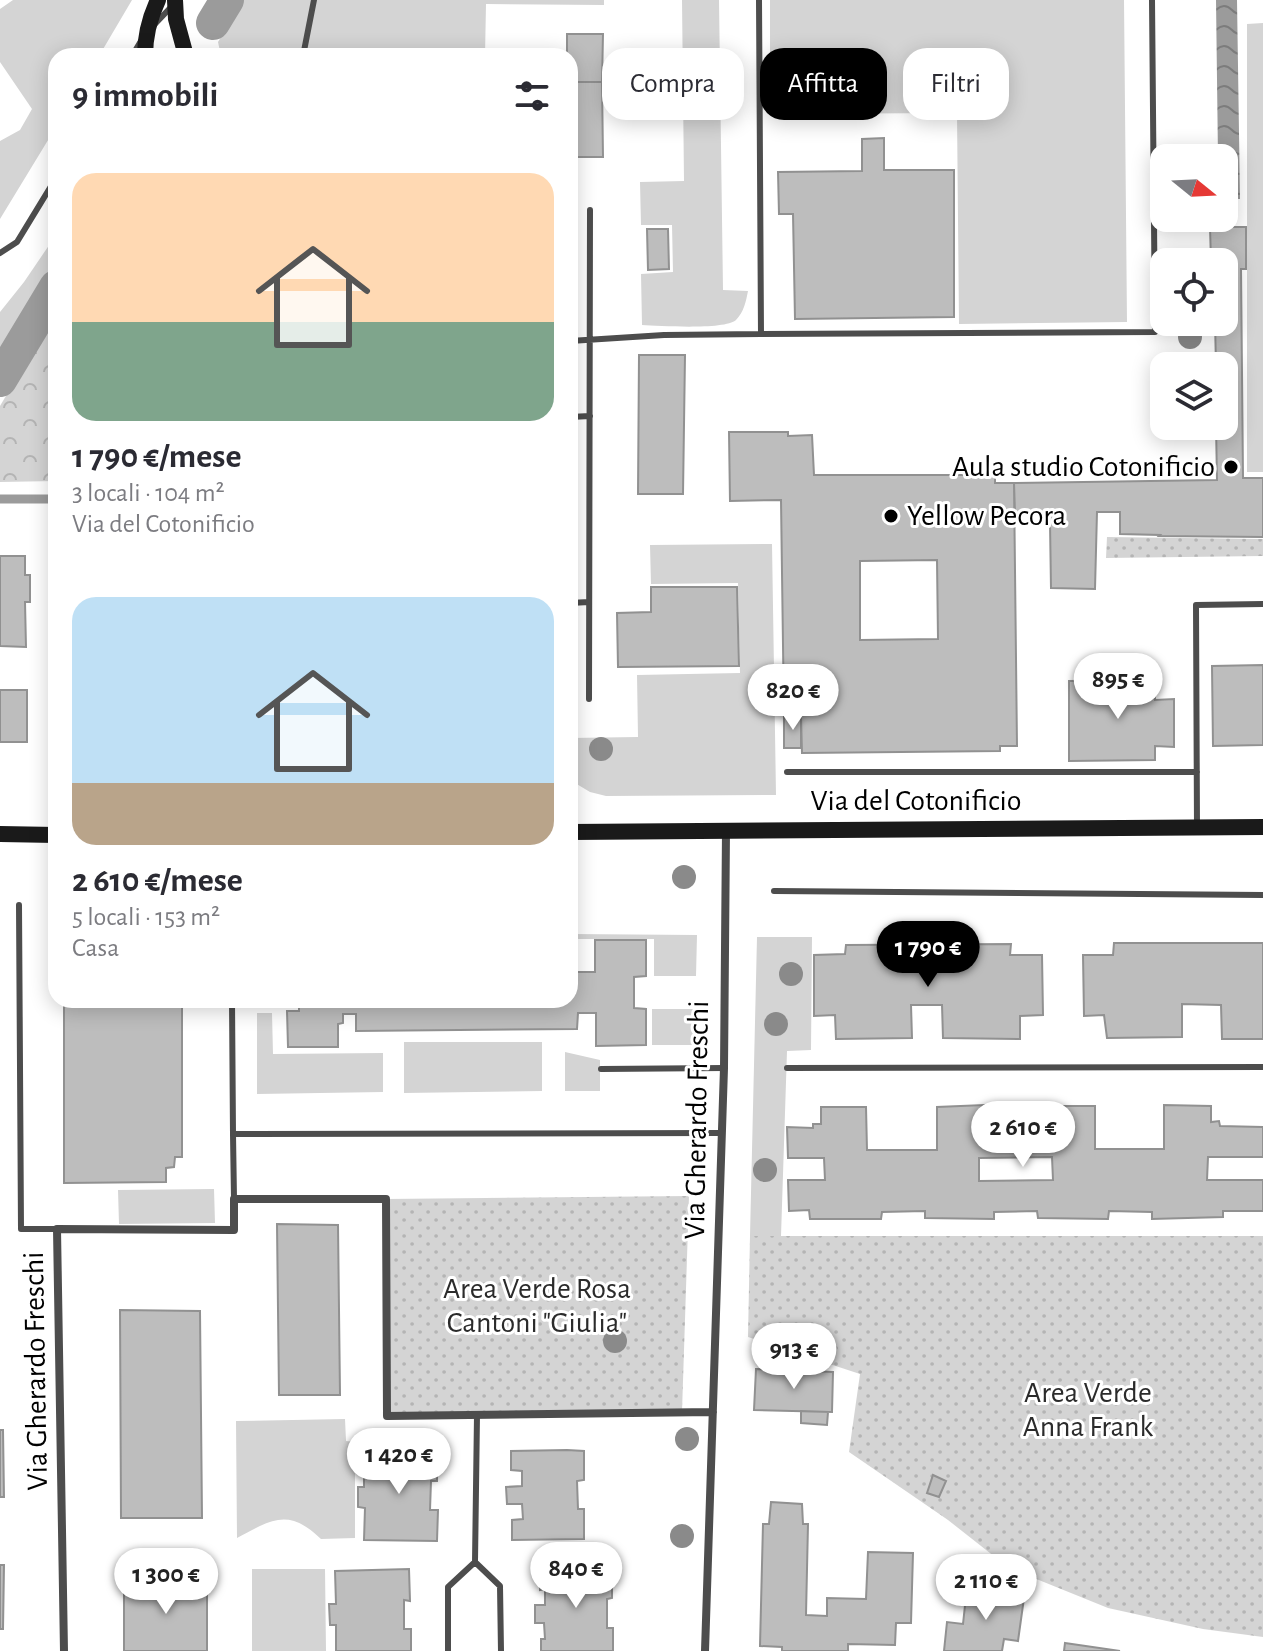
<!DOCTYPE html>
<html lang="it">
<meta charset="utf-8">
<style>
body{margin:0;font-family:"Alegreya Sans",sans-serif;background:#f7f7f7;color:#2b2b33;height:100vh;display:flex;flex-direction:column;font-size:30px;white-space:nowrap}
*{box-sizing:border-box;margin:0}
p{font-size:26px;color:#7c7c81}
.icon{flex:none;width:44px;height:44px;fill:none;stroke:currentColor;stroke-width:2;stroke-linecap:round;stroke-linejoin:round}
.map{position:relative;flex:1;overflow:hidden}
.details{position:absolute;left:48px;top:48px;width:530px;height:960px;display:flex;flex-direction:column;background:#fff;border-radius:24px;box-shadow:0 4px 20px #0003}
.details>*{flex:none}
.guide{position:absolute;left:602px;top:48px;width:540px;height:72px;display:flex;gap:16px}
.needle{width:52px;rotate:108deg}
.controls{position:absolute;left:1150px;top:144px;display:grid;gap:16px}
.controls a{display:grid;place-items:center;width:88px;height:88px;border-radius:16px;background:#fff;box-shadow:0 4px 20px #0003;font-size:40px}
.price{position:absolute;translate:-50% -68px;padding:0 18px;border-radius:28px;background:#fff;color:#222;font-size:26px;line-height:52px;filter:drop-shadow(0 2px 4px #0008)}
.price::after{content:'';position:absolute;left:50%;top:48px;width:24px;height:18px;margin-left:-12px;background:inherit;clip-path:polygon(0 0,100% 0,50% 100%)}
.price.on{background:#000;color:#fff}
ul{padding:0;list-style:none}
li{display:grid;align-content:center;gap:16px;height:424px;padding:0 24px}
li span{display:grid;place-items:center;height:248px;border-radius:24px;color:#555}
li>.icon{margin-inline-start:auto}
span .icon{width:144px;height:144px;fill:#fffc;stroke-width:1}
li b{font-size:34px}
h2{display:flex;justify-content:space-between;align-items:center;height:96px;padding:0 24px;font-size:34px}
.tag{padding:0 28px;border-radius:24px;background:#fff;box-shadow:0 4px 20px #0003;font-size:28px;line-height:72px}
.tag.on{background:#000;color:#fff}
.map>svg:first-child{display:block}
.grass{fill:#d4d4d4}
.forest{fill:url(#forest-crowns)}
.park{fill:url(#park-dots)}
.water{fill:url(#water-waves)}
.lines{fill:none;stroke-linecap:round;stroke-linejoin:round}
.stream{stroke:#9b9b9b;stroke-width:9}
.canal{stroke:#9b9b9b;stroke-width:34}
.building{fill:#bdbdbd;stroke:#919191;stroke-width:2;fill-rule:evenodd}
.lane{stroke:#4d4d4d;stroke-width:6}
.street{stroke:#4d4d4d;stroke-width:8}
.secondary{stroke:#1a1a1a;stroke-width:16}
.tree{fill:#8a8a8a}
.poi-dot{fill:#000;stroke:#fff;stroke-width:3}
.labels{text-anchor:middle;dominant-baseline:central;stroke-width:6;stroke-linejoin:round;paint-order:stroke}
.poi-label{font-size:30px;fill:#000;stroke:#fff;text-anchor:end}
.street-label{font-size:30px;fill:#000;stroke:#fff}
.park-label{font-size:30px;fill:#2b2b2b;stroke:#fff}
</style>
<div class="map">
<svg width="1263" height="1651" viewBox="0 0 1263 1651">
<defs>
<pattern id="forest-crowns" width="20" height="18" patternUnits="userSpaceOnUse" patternTransform="scale(2)"><rect width="20" height="18" fill="#d4d4d4"/><path d="M2 6a3 3 0 1 1 6 0M12 15a3 3 0 1 1 6 0" fill="none" stroke="#b4b4b4"/></pattern>
<pattern id="park-dots" width="8" height="8" patternUnits="userSpaceOnUse" patternTransform="scale(2)"><rect width="8" height="8" fill="#d4d4d4"/><path d="M2 2h.1M6 6h.1" fill="none" stroke="#b4b4b4" stroke-width="1.8" stroke-linecap="round"/></pattern>
<pattern id="water-waves" width="16" height="10" patternUnits="userSpaceOnUse" patternTransform="scale(2)"><rect width="16" height="10" fill="#9b9b9b"/><path d="M0 5q4-4 8 0t8 0" fill="none" stroke="#7c7c7c"/></pattern>
</defs>
<rect width="100%" height="100%" fill="#fff"/>
<path class="grass" d="M13 0H132L99 56H56V127L0 219V141L20 130 32 109 0 62V9Z
M244 0H604V5L486 4 485 56H221L218 42Z
M682 0H719L723 290 748 291C746 301 744 312 736 320 725 330 661 326 642 325L641 274 673 272 672 225H641L640 182 684 181Z
M770 0H1124L1127 322 959 324 957 113 770 114Z
M1263 23V472H1247V24Z
M56 235V271L0 365V312L24 282Z
M772 544 776 795 606 796 590 792 570 780V738L638 737 637 675 740 673 738 583 651 584 650 545Z
M570 934 697 935 696 976H654V939H570Z
M757 937H812L811 1050 787 1051 781 1236H750Z
M652 1009H694L693 1045H652Z
M257 1013H272L273 1054 383 1053V1092L257 1094Z
M404 1042H542V1091L404 1093Z
M565 1052 600 1060V1091H565Z
M214 1189 215 1223 119 1224 118 1190Z
M345 1419 346 1441 355 1442V1538L321 1539C289 1508 272 1519 237 1538L236 1421Z
M252 1569H325L326 1651H252Z"/>
<path class="forest" d="M56 311V481L0 482V406Z"/>
<path class="park" d="M1107 537 1263 539V556L1106 558Z
M689 1196 682 1412 387 1416 386 1199Z
M750 1236H1263V1637L1203 1629 1108 1608 1009 1568 948 1520 849 1452 860 1374 748 1337Z"/>
<path class="water" d="M1216 0H1237L1240 199H1224V158H1218Z"/>
<g class="lines">
<path class="stream" d="M0 499H56"/>
<path class="canal" d="M213 23 227 0
M0 380 56 287"/>
</g>
<path class="building" d="M567 34H603L602 82H570V56H567Z
M570 82H602L603 157H570Z
M884 138V170H954V317L795 319 793 214H779L778 172 862 171V139Z
M1210 227H1246V269H1241L1243 478H1263V537L1159 536 1160 535 1120 534V512H1097L1095 589 1051 588 1050 523 1048 522 1049 512 1015 513 1014 483 1217 480 1216 426H1224V366H1216L1215 322H1224V262H1211Z
M647 229H668L669 269 648 270Z
M639 355H685L683 494H638Z
M729 432H788V436L812 435 814 475H995V483H1014L1017 746H1000V751L802 753 801 716 784 717 781 500 730 501ZM937 560 938 639 860 640V561Z
M0 556H25V575H30V602H25L26 647 0 646Z
M651 587H737L739 666 618 667 617 613 651 612Z
M1263 665V745L1213 746 1212 666Z
M1154 680 1155 700 1174 699V747L1155 746V760L1069 761V681Z
M0 690H27V742H0Z
M801 716V748H784V717Z
M595 940H646V976L634 977V1008L646 1009V1045L596 1046V1013H578L577 1029 356 1031V1014H343V1023L338 1024V1047H288L287 1011H299V1000H570V955H577V972H595Z
M1114 943H1263V1039H1222L1221 1005 1182 1004V1037L1107 1038 1104 1015 1084 1016 1083 955H1113Z
M1011 944 1010 955H1042L1043 1015 1020 1016V1039L943 1038 942 1005H911L912 1038 836 1039 835 1015 814 1016V955L845 954 846 945Z
M64 1000H182V1157H175L174 1167 166 1168V1182L64 1183Z
M984 1105 983 1123H990V1126L1041 1127 1042 1123H1048L1049 1106H1095V1149H1164V1105L1211 1106V1122L1219 1121 1220 1126 1263 1127V1157H1208L1207 1180H1263V1211H1223V1217L1152 1219V1212L1109 1211 1108 1219 1038 1218 1037 1211 994 1212V1219L925 1218V1211L882 1212 881 1219H810L809 1210 789 1211 788 1180H825L824 1158H788L787 1127 813 1128V1124H821V1107H866L867 1150H937V1107ZM1052 1157 1053 1180 979 1181V1158Z
M277 1224 338 1225 340 1395H279Z
M120 1310 200 1311 202 1518H121Z
M756 1369 833 1372 832 1412 754 1410Z
M801 1411 828 1412 827 1425 801 1423Z
M0 1430H3L4 1497H0Z
M364 1450 437 1451V1481H431L430 1510H438L437 1541 364 1540 365 1508 358 1507V1487H364Z
M567 1450 584 1451V1480L577 1481 578 1509H584V1539L512 1540V1520L523 1519 522 1504H507L506 1487 522 1486V1471L511 1470V1451Z
M933 1475 946 1481 939 1497 927 1493Z
M771 1502 802 1504 803 1524H808L806 1615 827 1616V1598L866 1599 868 1552 913 1553 911 1623H896L895 1645 848 1644V1651H782V1647L760 1646 763 1524H769Z
M0 1565H4L3 1629H0Z
M541 1568 612 1569V1598L607 1599V1628H613V1651H541V1639H545L544 1623H535V1605H545V1589L540 1590Z
M409 1569 410 1601 404 1600V1629H411V1651H336V1625H330L329 1604H336L335 1571Z
M124 1580H207V1651H124Z
M967 1587 1024 1598 1018 1641 1004 1639 1002 1651H944L947 1622 963 1624Z
M1065 1643 1120 1651H1064Z"/>
<g class="lines">
<path class="lane" d="M759 0 761 334 1155 332 1152 0
M153 26 173 5
M132 56 141 41
M303 56 314 0
M0 253 17 242 56 178
M570 341 664 335 761 334
M570 417 590 416
M570 603 589 602
M589 699 590 210
M787 772H1197
M1197 827 1196 605 1263 604
M774 891 1263 895
M19 905 21 1229H57
M232 1000 233 1134 722 1133
M787 1068 1263 1067
M601 1069 724 1068
M233 1134 234 1199
M475 1562 500 1586 501 1651
M448 1651V1587L475 1562 477 1415"/>
<path class="street" d="M64 1651 57 1229 234 1230V1199H386L387 1416 713 1412
M705 1651 724 1068 726 831"/>
<path class="secondary" d="M175 0 176 19 186 56
M145 56C145 35 149 19 158 0
M570 832 1263 827
M0 834 56 835"/>
</g>
<g class="tree">
<circle cx="1190" cy="337" r="12"/>
<circle cx="601" cy="749" r="12"/>
<circle cx="684" cy="877" r="12"/>
<circle cx="791" cy="974" r="12"/>
<circle cx="776" cy="1024" r="12"/>
<circle cx="765" cy="1170" r="12"/>
<circle cx="615" cy="1341" r="12"/>
<circle cx="687" cy="1439" r="12"/>
<circle cx="682" cy="1536" r="12"/>
</g>
<g class="poi-dot">
<circle cx="1231" cy="467" r="8"/>
<circle cx="891" cy="516" r="8"/>
</g>
<g class="labels">
<g class="poi-label">
<text x="1215" y="467">Aula studio Cotonificio</text>
<text x="907" y="516" text-anchor="start">Yellow Pecora</text>
</g>
<g class="street-label">
<text x="916" y="801">Via del Cotonificio</text>
<text transform="translate(697 1120) rotate(-89)">Via Gherardo Freschi</text>
<text transform="translate(36 1371) rotate(-91)">Via Gherardo Freschi</text>
</g>
<g class="park-label">
<text x="537" y="1289">Area Verde Rosa<tspan x="537" dy="34">Cantoni "Giulia"</tspan></text>
<text x="1088" y="1393">Area Verde<tspan x="1088" dy="34">Anna Frank</tspan></text>
</g>
</g>
</svg>
<div class="controls">
<a><svg class="needle" viewBox="-14 -14 28 28"><path d="M0-13l5 13h-10z" fill="#e53935"/><path d="M0 13l5-13h-10z" fill="#7c7c81"/></svg></a>
<a><svg class="icon" aria-label="locate" viewBox="0 0 24 24"><circle cx="12" cy="12" r="6"/><path d="M12 2v4M12 18v4M2 12h4M18 12h4"/></svg></a>
<a><svg class="icon" aria-label="layers" viewBox="0 0 24 24"><path d="M12 4l9 5-9 5-9-5zM3 14l9 5 9-5"/></svg></a>
</div>
<b class="price" style="left:1118px;top:721px">895 €</b>
<b class="price" style="left:793px;top:732px">820 €</b>
<b class="price on" style="left:928px;top:989px">1 790 €</b>
<b class="price" style="left:1023px;top:1169px">2 610 €</b>
<b class="price" style="left:794px;top:1391px">913 €</b>
<b class="price" style="left:399px;top:1496px">1 420 €</b>
<b class="price" style="left:576px;top:1610px">840 €</b>
<b class="price" style="left:166px;top:1616px">1 300 €</b>
<b class="price" style="left:986px;top:1622px">2 110 €</b>
<div class="guide">
<a class="tag">Compra</a>
<a class="tag on">Affitta</a>
<a class="tag">Filtri</a>
</div>
<section class="details">
<h2>9 immobili<svg class="icon" aria-label="filters" viewBox="0 0 24 24"><path d="M4 7h16M4 17h16"/><circle cx="9" cy="7" r="2"/><circle cx="15" cy="17" r="2"/></svg></h2>
<ul>
<li><span style="background:linear-gradient(#ffd9b3 60%,#7fa58c 0)"><svg class="icon" aria-label="home" viewBox="0 0 24 24"><path d="M3 11l9-7 9 7M6 9v11h12V9"/></svg></span><div><b>1 790 €/mese</b><p>3 locali · 104 m²</p><p>Via del Cotonificio</p></div></li>
<li><span style="background:linear-gradient(#bfe0f5 75%,#b9a48a 0)"><svg class="icon" aria-label="home" viewBox="0 0 24 24"><path d="M3 11l9-7 9 7M6 9v11h12V9"/></svg></span><div><b>2 610 €/mese</b><p>5 locali · 153 m²</p><p>Casa</p></div></li>
</ul>
</section>
</div>
